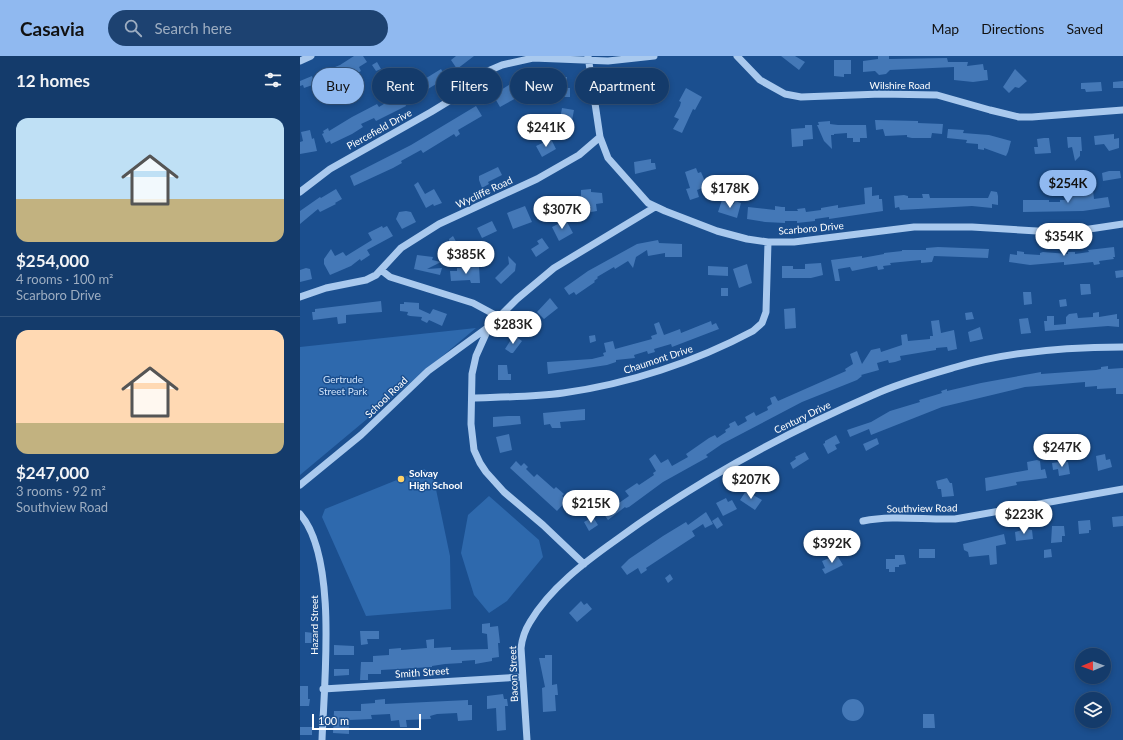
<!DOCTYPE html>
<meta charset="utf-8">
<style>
body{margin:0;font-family:Lato,sans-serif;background:#1d4271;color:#f1f3f6;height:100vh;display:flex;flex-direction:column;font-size:15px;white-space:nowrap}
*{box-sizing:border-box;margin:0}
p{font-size:13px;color:#9dadc1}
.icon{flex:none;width:22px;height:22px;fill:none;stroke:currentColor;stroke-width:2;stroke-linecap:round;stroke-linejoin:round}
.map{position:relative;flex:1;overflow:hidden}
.drawer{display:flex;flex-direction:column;background:#143b6b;width:300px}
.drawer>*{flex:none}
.top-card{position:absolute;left:12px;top:12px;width:380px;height:36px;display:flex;gap:8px}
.needle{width:26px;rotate:269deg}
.fabs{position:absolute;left:775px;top:592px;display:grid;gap:8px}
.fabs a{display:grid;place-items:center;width:36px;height:36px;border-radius:50%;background:#143b6b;box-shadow:0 2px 6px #0003,0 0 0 1px #33557e;font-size:20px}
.scale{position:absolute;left:12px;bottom:10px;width:109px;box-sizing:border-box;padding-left:4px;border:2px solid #fff;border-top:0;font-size:11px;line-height:14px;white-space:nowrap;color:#fff;-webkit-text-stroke:3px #1b4f8f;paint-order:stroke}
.price{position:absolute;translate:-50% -34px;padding:0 9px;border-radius:14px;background:#fff;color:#222;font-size:13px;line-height:26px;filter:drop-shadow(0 1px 2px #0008)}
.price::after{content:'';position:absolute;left:50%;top:24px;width:12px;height:9px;margin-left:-6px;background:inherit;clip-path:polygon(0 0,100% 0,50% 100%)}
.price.active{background:#90b9f0;color:#111}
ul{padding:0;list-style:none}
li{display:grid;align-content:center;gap:8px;height:212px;padding:0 16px}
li+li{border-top:1px solid #33557e}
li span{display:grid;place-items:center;height:124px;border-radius:12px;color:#555}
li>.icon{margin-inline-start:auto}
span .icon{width:72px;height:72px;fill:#fffc;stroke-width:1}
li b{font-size:17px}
h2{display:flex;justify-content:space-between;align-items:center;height:48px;padding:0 16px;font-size:17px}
.chip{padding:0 14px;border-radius:18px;background:#143b6b;box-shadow:0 2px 6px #0003,0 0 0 1px #33557e;font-size:14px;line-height:36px}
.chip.active{background:#90b9f0;color:#111}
header{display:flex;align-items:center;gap:24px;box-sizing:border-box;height:56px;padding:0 20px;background:#90b9f0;color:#111}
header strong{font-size:19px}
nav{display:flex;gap:22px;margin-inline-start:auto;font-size:14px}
.search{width:280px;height:36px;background:#1d4271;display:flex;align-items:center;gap:10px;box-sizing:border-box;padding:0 14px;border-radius:22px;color:#9dadc1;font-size:15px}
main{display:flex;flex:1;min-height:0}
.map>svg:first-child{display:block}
.green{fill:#2e69ad}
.building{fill:#4478b7}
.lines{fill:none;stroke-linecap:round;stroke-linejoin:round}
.minor{stroke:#a9c9ee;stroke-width:7}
.poi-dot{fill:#ffd166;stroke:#1b4f8f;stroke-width:1.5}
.labels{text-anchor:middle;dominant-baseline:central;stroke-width:3;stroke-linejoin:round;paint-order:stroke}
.street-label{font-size:10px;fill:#fff;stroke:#1b4f8f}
.park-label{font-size:10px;fill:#cfe3fa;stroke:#1b4f8f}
.poi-label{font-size:10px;font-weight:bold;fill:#fff;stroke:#1b4f8f;text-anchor:start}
</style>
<header>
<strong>Casavia</strong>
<div class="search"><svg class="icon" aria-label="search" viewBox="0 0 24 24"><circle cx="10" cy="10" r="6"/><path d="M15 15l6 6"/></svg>Search here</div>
<nav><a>Map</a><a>Directions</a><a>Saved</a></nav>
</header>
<main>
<section class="drawer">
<h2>12 homes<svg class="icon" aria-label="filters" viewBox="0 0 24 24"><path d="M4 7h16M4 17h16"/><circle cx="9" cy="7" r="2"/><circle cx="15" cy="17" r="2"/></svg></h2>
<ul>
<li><span style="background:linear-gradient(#bfe0f5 65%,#c2b280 0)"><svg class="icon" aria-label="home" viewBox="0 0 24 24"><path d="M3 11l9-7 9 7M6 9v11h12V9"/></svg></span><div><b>$254,000</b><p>4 rooms · 100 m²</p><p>Scarboro Drive</p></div></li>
<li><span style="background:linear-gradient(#ffd9b3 75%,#c2b280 0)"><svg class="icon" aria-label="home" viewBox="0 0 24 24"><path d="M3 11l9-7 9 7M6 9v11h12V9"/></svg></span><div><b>$247,000</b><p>3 rooms · 92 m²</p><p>Southview Road</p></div></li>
</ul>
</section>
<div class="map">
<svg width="823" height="684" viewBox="0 0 823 684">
<rect width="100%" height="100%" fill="#1b4f8f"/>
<path class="green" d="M176 272 0 419V291Z
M124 413 133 419 150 500 151 553 66 560 22 461 25 453Z
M189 440 239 484 243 501 207 545 189 557 174 539 161 497 168 459Z"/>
<path class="building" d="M54 0H63L67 6 59 11 61 15 54 19 61 30 54 35 45 19 22 29 21 26 4 32 3 29 0 30V25L12 20 13 23 26 18 25 15 40 9Z
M156 0H174L157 13 151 4Z
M481 0H495L505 6 499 14Z
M578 0H589V3L647 2 648 6H668L667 10 683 8 684 14H687L688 24 673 26 654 24V11L590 14 586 18 579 19 575 15 563 16V5L578 3Z
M534 4H551V18H544V21L534 20Z
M77 6 81 13 76 15 72 9Z
M141 13 146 22 105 47 106 50 76 65 74 62 61 68 63 71 52 78 31 88 30 85 26 87 22 78 24 77 23 75 28 72 29 75 52 61 77 48 79 51Z
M715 13 727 25 719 32 715 31 709 37 703 31Z
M256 21H267V32H270V41H257Z
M823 25V32H813V26Z
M801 26 802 35 786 36 785 33H781V27Z
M212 27 220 40 200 51 193 39Z
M386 32 402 41 395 54 393 53 382 77 373 73 379 63 374 61 380 50 381 46 379 45Z
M176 50 182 60 158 74 160 78 156 81 154 78 123 97 121 94 101 105 102 107 93 112 54 130 50 120 111 89Z
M262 52 274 54 270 75 253 71 255 62 260 63Z
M575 64 618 65V67L643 68 642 78 632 77 631 82H612L607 81V79L585 80 583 73 576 74Z
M530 65V68L538 69H566L567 82H560V86H553V82H547V77L534 78V79H531L532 93 524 85 517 69H519L518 66Z
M505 69H512L513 83 503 84V90L492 91 491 73 505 72Z
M648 73 664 74 663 77 689 79 711 85 708 96 706 100 684 92V94L678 93V88L666 87 667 84 647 82Z
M10 74 12 83 14 82 17 95 0 98V86L3 85 1 76Z
M814 78V83L819 82V92L809 95 804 88 795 89 794 80Z
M767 81H781L782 95H780V100L775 105 772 91 768 92Z
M744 82H749L751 97 735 98 734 91H738L737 83Z
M251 83 256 93 242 101 236 90Z
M351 103V107H355L356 113 335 118 334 106Z
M198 111 202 119 188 126 189 128 182 132 179 124V120Z
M396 112 398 117 401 116 407 130 397 134 399 141 390 144 386 133 390 132 385 116Z
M809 115H820L821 122 803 125 802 117Z
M118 126 125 138 134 133 142 147 134 150 133 148 126 152 114 129Z
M572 131V140L579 139V143H582L583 155 529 163V161L515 163V165L497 167V165H485V167L465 166 447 163 448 151 475 154V150L482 151H485V155H498L497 153 505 152 506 156 521 154V152L538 149V152L565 148 564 132Z
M36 133 42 143 35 147 36 148 20 156 18 153 0 168V155L20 141 21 142Z
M291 133V136L302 137 303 147 296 148 297 155 291 156V151L273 152 272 144 281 143V134Z
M793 134 794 143 808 141 810 151 783 155 723 156V144H749V146H760V144H765L764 140 783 138 782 136Z
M691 135 697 136 698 140V149L692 148V152L672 150 600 154 599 151 595 152 594 140 604 139 608 140V142H623L622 138H629L630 142H688Z
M422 144 434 148 435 145 441 147 437 162 418 156Z
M225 150 232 166 213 173 207 157Z
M106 155 111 156 116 166 102 173 96 163 99 156Z
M266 164 273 177 259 185 252 171Z
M192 165 197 175 182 182 177 172Z
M82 170 83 172 87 170 93 180 67 194 70 199 61 205 60 203 51 210 30 219 24 208V203L31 193 35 200 43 196 46 200 72 184 68 177Z
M153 180 159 191 170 185 173 193 168 195 167 193 150 202 149 183Z
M242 182 249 192 236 201 231 193 239 188 237 185Z
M358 184 359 187 382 188V201H365V197L348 200 347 194 336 201 333 212 328 205 315 213 314 211 297 221 298 222 294 225 295 226 276 239 274 236 269 239 264 232 288 215 337 188Z
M638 191 689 193 688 202 634 200 632 206 621 207V204L590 207 591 209 583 210 584 213 578 214 577 210 552 215 550 211 538 213 540 225H535L531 204 562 200V202L584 198V197L602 195V194H626V192Z
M814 191 815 201H813L814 203 799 205 800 208 794 209 793 206 764 209V206L730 209 709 206 710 198 717 199V195L724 196V198L740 199V197L743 196 768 198V196H775V198L789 196 788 194Z
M117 199 133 201 132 204 141 206 127 213 142 212 140 219 114 213Z
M208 200 216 208 215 215 201 228 195 222 209 208Z
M521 207 523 219 511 222H482V210H493V213H505V208Z
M447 208 452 227 439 232 433 213Z
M179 210 180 227H171L170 224 151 225 150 215H157V212Z
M408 210 428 211V220L408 219Z
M6 212 10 213 12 223 0 226V214Z
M823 214V221L816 222 815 215Z
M780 228H790L791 238 781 239Z
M421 232H428V240H421Z
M723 236H731L732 248 724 249Z
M250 242 258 252 244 263 237 256Z
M766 243 767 250 760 251 759 244Z
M81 245 82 256 46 259V267L38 268 37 261 13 264 12 256H15V253Z
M104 246 119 247V253L130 258 133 253 147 258 142 270 129 264 127 267 121 264 122 261 110 260 107 259 108 256 100 255V248H104Z
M495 252 496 272 485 273 484 253Z
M672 256 674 263 666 264 665 257Z
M799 256V261L817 258V263H819V271L808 270 745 275 744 265H747V260H754V269L766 268V261L769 258 777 257 778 262 793 261V257Z
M728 262 731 277 721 278 719 263Z
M639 264 641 277 654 274 657 293 648 295 647 291 636 292V294L600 300 601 304 595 306 589 307 588 304 577 307 579 314 561 319 562 320 557 324 502 346 422 388 406 399 408 401 363 426 329 451 326 452 325 451 308 464 301 454 304 451 303 450 312 443 316 449 329 440 325 435 337 427 339 429 354 419 353 417 356 415 349 403 355 398 361 407 368 403 372 410 388 401 386 398 409 382 415 379 417 382 426 376 425 374 430 371 429 368 435 365 438 370 447 365 445 361 454 356 456 360 468 354 467 351 472 348 470 342 475 340 478 345 546 315 545 313 553 308 550 298 557 295 562 308 571 294 580 292 581 296 602 289 601 279 607 278 608 285 630 283V280H633L631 265Z
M411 265 412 269 416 267 419 273 372 291 371 288 354 293 355 296 348 298 347 295 334 299 335 302 316 304V306L307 309 248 318 247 306 292 303 304 300 303 297 306 296 304 287 313 285 315 293 352 283 351 280 357 278 354 268 359 266 364 279 380 273 381 277Z
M680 271 683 283 670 286 668 276Z
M214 279 222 285 213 297H211L205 293Z
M295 279 296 285 290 287 289 280Z
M198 309H207L208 318H211V324H198Z
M808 310V313L823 312V338H816V332L797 333V330L785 331V326L725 331 642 351 571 379 569 373 550 381 547 374 571 366 590 355 620 346 619 344 642 337 641 335 647 333V335L681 327 741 316V318L796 314 801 313V311Z
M285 353V364L260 366 261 372H252L250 368 244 369 243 357Z
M208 360H220L221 368 193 371V361Z
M209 378 212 394 200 397 196 381Z
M536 379 540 387 535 389 537 393 528 398 523 388 525 387V385Z
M577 382 579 388 566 395 563 388Z
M505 396 509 403 493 413 490 407 496 403 495 401Z
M805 398 806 404 810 403 812 411 798 415 796 400Z
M737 404 740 405 741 414 745 413 747 422 716 426 717 429 686 435 685 422 728 414 727 406Z
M216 405 221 410 224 407 228 411 226 413 234 421 237 418 254 433 256 431 264 438 262 440 265 442 263 445 265 446 257 455 210 412Z
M766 405V406H768L770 418 759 420 758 413 753 414 752 407Z
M647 422 650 427H652L654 440 642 441 641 433H638L636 425Z
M446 435 462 444 455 454 440 444Z
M426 442 428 446 432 444 437 453 423 460 416 447Z
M406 456 413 468 405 472 403 468 392 475 395 480 346 512 347 514 341 518 338 512 327 519 321 511 329 503 363 480 386 466 388 469Z
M823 460V470L813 471 812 461Z
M293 461 298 469 289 475 284 466Z
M418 461 423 469 417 473 412 465Z
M790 464 791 474H789V477L779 478 778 465Z
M752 470H764L765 480H762V486L751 487Z
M726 473 732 474 733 483 716 485 715 476Z
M704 478 706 488 696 490 697 508 690 509 689 499 669 501 668 496 664 494 663 488Z
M619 493H635V502H619Z
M751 493 752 501 744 502V494Z
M537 499 543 509 525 518 522 513 525 512 522 505Z
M595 499H604L606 508 599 509V511H595V516H589V513H586V503H595Z
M370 518 373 523 368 527 365 522Z
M281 545 284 549 287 547 292 553 277 566 269 557Z
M190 567V571L198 570 200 587H198L199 601 192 602V605L175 608V604L162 605V607L145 608 132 610V611L81 614V618H68V624H60L61 606H73V600L89 599V593L101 592V594L127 592 126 584 134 583V592L151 591V594L188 593 187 578 182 577V568Z
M60 575H79V583H67L68 588 61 589Z
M5 576 14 577 13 587H5Z
M34 589 54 590V599H34Z
M245 599H252V629L257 628 258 639H255L256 655 243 656 242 632 245 631 239 602H245Z
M34 613H49V619L34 620Z
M0 630H8V643H10L9 650H0Z
M203 638 204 643H207L208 650H205L206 674 197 675 196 652 187 653V640Z
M85 643V648L168 644V649H172V664L158 665 157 657 137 658 130 660 131 663 106 664 107 671H100L99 664 91 665 90 658 71 659 72 663 49 664V678L33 677 34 655H61V648L75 647V644Z
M542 654a11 11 0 1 1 22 0a11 11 0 1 1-22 0Z
M623 658H634L635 672H623Z
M0 671H12V679H0Z"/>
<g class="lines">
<path class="minor" d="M288 0 300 81 308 102 348 147 365 155 417 175 447 183 468 186H494L614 171H672L754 176 783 174 823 168
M437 0 460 24 485 38 501 41 581 38 637 39 690 54 719 61H732L823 54
M0 5 11 0
M0 136 30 113 131 56 154 42 188 15 202 9 233 2 308 5 354 0
M81 214 90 221 173 247 199 261
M0 241 26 232 66 224 76 219 101 192 139 168 237 123 279 99 300 81
M172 342C202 341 233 341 263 337 328 328 395 306 453 275L462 267 466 256 468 186
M0 429 61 379 128 315 187 272
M0 458C38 501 24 628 22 684
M563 465C593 459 624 464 655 463L823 433
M284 508 243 469 204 436 186 416 180 407 174 394 171 368 172 318 176 300 189 271 217 243 254 212 355 151
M23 633 222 621
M227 684 221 592C222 583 225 574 230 566 250 532 285 506 316 484 395 426 483 378 573 339 599 327 628 319 656 311 710 295 767 291 823 291"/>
</g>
<circle class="poi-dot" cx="101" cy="423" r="4"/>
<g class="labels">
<g class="street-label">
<text x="600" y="29">Wilshire Road</text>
<text transform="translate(79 73) rotate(-29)">Piercefield Drive</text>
<text transform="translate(184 136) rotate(-25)">Wycliffe Road</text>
<text transform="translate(511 172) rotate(-5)">Scarboro Drive</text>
<text transform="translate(358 303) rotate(-18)">Chaumont Drive</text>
<text transform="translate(86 341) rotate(-44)">School Road</text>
<text transform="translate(502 361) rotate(-26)">Century Drive</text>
<text transform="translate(622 452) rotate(-1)">Southview Road</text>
<text transform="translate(14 569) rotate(-90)">Hazard Street</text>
<text transform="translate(122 616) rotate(-4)">Smith Street</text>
<text transform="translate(213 618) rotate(-92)">Bacon Street</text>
</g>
<g class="park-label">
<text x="43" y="323">Gertrude<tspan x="43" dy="12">Street Park</tspan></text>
</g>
<g class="poi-label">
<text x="109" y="417">Solvay<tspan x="109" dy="12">High School</tspan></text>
</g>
</g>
</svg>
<div class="fabs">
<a><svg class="needle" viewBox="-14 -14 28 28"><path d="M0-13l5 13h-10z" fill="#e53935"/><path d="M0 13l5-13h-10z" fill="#9dadc1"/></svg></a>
<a><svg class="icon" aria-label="layers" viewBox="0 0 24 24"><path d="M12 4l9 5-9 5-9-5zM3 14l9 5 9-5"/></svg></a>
</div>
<div class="scale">100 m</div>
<b class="price" style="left:246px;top:92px">$241K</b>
<b class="price active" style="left:768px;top:148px">$254K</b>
<b class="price" style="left:430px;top:153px">$178K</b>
<b class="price" style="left:262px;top:174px">$307K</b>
<b class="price" style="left:764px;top:201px">$354K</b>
<b class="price" style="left:166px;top:219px">$385K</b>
<b class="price" style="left:213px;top:289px">$283K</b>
<b class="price" style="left:762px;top:412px">$247K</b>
<b class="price" style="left:451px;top:444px">$207K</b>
<b class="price" style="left:291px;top:468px">$215K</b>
<b class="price" style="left:724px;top:479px">$223K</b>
<b class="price" style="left:532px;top:508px">$392K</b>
<div class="top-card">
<a class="chip active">Buy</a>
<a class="chip">Rent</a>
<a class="chip">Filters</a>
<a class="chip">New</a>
<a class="chip">Apartment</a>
</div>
</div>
</main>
